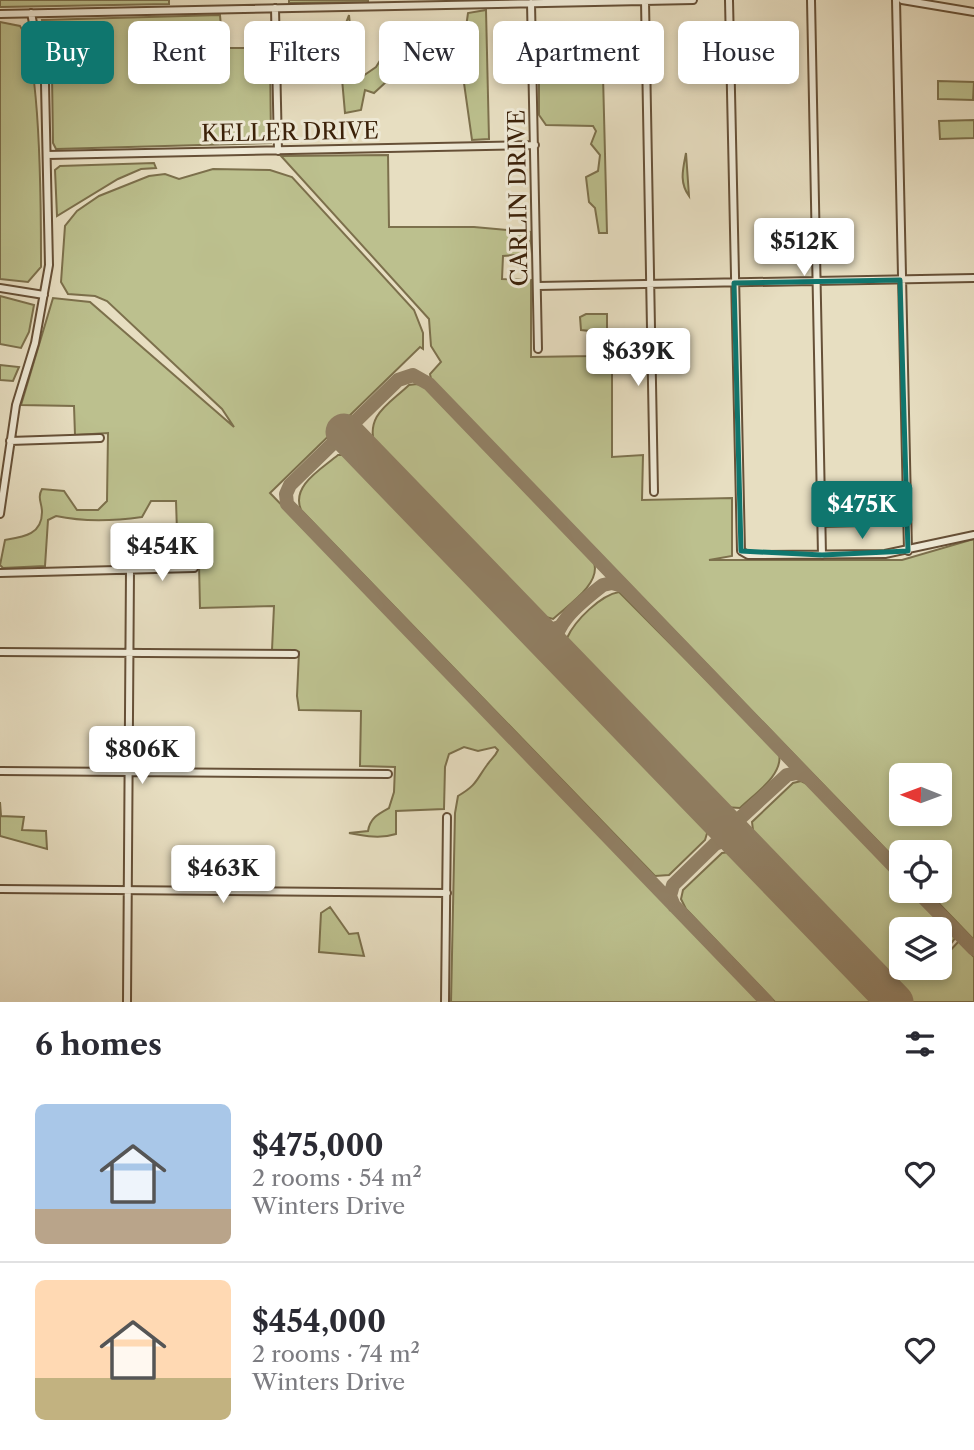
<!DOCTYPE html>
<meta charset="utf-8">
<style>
body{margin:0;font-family:"Libre Caslon Text",serif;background:#f7f7f7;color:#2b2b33;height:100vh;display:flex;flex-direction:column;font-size:26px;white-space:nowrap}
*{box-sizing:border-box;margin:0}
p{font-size:23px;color:#7c7c81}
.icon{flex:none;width:38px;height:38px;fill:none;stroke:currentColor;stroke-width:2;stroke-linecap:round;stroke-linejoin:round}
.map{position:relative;height:1002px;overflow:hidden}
.panel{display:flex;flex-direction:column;background:#fff;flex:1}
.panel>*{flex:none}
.banner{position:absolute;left:21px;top:21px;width:933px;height:63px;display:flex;gap:14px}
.needle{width:46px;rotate:271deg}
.fabs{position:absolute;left:889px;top:763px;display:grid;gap:14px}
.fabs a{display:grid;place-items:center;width:63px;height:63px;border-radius:10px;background:#fff;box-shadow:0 4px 10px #0003;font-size:35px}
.price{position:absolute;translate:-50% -60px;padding:0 16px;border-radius:7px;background:#fff;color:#222;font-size:23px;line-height:46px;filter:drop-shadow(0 2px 4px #0008)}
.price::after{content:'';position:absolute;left:50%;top:42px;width:21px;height:16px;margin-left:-10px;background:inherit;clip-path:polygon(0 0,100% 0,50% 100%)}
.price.on{background:#0f766e;color:#fff}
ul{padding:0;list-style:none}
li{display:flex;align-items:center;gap:21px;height:175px;padding:0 35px}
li+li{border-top:2px solid #e1e1e2}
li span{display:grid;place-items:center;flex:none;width:196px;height:140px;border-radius:10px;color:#555}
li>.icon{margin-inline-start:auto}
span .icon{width:84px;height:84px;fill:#fffc;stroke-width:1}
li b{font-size:30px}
h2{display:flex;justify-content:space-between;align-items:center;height:84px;padding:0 35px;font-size:30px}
.pill{padding:0 24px;border-radius:10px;background:#fff;box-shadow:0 4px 10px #0003;font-size:24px;line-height:63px}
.pill.on{background:#0f766e;color:#fff}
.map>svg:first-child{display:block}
.green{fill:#bcc08e;stroke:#7c704c;stroke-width:2;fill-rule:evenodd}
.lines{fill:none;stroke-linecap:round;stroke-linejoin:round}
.taxiway{stroke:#918065;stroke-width:14}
.runway{stroke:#918065;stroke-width:37}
.minor-casing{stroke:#665037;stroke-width:10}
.minor{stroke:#efead7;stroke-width:6}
.marked{fill:none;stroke:#0f766e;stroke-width:5;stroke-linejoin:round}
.labels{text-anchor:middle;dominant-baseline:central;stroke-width:6;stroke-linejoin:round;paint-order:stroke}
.street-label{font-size:23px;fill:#3b2109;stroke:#efead7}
</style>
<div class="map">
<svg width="974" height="1002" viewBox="0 0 974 1002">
<rect width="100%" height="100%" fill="#e7dec1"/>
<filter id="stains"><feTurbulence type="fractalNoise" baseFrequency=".00286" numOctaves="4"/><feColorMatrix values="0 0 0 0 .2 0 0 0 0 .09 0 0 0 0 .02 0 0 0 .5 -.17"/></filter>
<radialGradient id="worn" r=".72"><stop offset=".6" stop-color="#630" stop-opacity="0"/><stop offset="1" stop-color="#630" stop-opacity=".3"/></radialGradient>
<path class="green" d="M0 0H169V4L0 7Z
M289 0H368V2L289 3Z
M486 10 489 139 472 140 464 83 434 77 421 82H386L374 93 365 90 361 110 345 113 342 79 312 63 311 53 324 63 337 46 349 15 354 67 363 76 376 67 386 51 404 52 411 67 419 70C432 62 434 52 444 47L443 76 459 77 468 13Z
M220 15 222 39 228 48H261L270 51 271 143 56 149 53 143 52 75 42 20Z
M0 22 20 26C42 56 41 222 41 267L28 282 0 279Z
M602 36 607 233H599L595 208 589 202 586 177 598 171 600 155 591 144 596 131 593 126 546 125 539 115V79L540 75 574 73 584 64 588 42Z
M938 81 974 82 973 100 938 99Z
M974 120V138L940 139 939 121Z
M686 153 689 196C679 182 683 169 686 153Z
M388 155 389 227H474L531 232 529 254 503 256 502 279 531 280V357L592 356 600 342 599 332 581 330 580 317 586 314H607V355L612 356V457L643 455 642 500 732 498V556L709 560H902L974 539V940L927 891H940V852H901V865L431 379 430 374 441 362 431 346 429 319 281 156ZM901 775H940V814H901Z
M154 163 156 168 141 169 118 179 57 216 55 170 60 166Z
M213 169 270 170 292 177 414 310 423 333V349L420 347 270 493 760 1002H451L455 813 458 796C477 785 476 780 487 765 491 759 495 757 498 750L495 747 478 751 464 747 449 754 445 767 444 809 396 811V834C380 839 365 836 349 833L368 831C370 818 378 814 389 808L394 792 395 767 360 766 361 711 299 710 297 696 299 652 272 650 274 606 200 608 199 564 178 562 176 501H151L142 517C113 521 84 522 56 516L48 520 45 566 3 568 0 565 5 540C23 537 42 535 42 512 42 503 37 498 42 489L64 491 77 510H98L107 501 108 433 75 435 74 406 21 405 53 298 90 302 234 427 222 409 107 301 95 296 68 294 61 282 65 226 77 211 99 196 149 176 165 174 179 179Z
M0 296 34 305 29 332 21 348 0 344Z
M0 365 19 367 13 381 0 380Z
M417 384 424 386 594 563C601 584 568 605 553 619L539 615 375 447C365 415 388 405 409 385Z
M338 455H348L356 460 703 821 708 830 705 840 669 875 655 876 301 510C291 486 320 470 338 455Z
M827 512H861L862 526 827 527Z
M619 592 779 753C784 775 754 794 740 808L724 807 570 648 567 638C575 620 601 595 619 592Z
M801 781 807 784 901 880V891H911L956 937 943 954 946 955 959 941 974 957V1002H913L754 838 752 822 793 783ZM940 929V968H901V929Z
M0 802 1 816 24 817 22 830 46 831 47 849 0 836Z
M730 852 737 857 879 1002H775L686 909 681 899 683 890 722 853Z
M330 907 349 934 358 933 364 956 319 952 321 913Z"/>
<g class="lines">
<path class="taxiway" d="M532 627 545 632 559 627
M557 653C547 627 584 600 603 585L612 583 623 586
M717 818 737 821 787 775 797 773 806 776
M917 891 974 949
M674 906 670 896 673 885 715 844 728 839 742 844
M767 1002 287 504 286 494 290 485 398 380 413 375 429 384 901 874"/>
<path class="runway" d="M344 432 895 1002"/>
<defs>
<path id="minor" d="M729 0 741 551 748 555 885 554 974 535
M811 0 822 555
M896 0 908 551
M902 0 974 12
M645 1 654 492
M531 3 538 349
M275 8 278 151
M0 14 693 0
M47 155 535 145
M538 286 974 278
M0 288 44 295
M10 441 100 438
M0 514 16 405 35 343 49 265 45 84 31 13
M0 573 194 568
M0 652 295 654
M0 771 388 774
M0 889 447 893
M127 1002 130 570
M445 1002 447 817"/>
</defs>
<use href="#minor" class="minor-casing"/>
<use href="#minor" class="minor"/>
</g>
<path class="marked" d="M900 280 908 551 822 555 741 551 734 283Z"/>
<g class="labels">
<g class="street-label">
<text transform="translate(290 132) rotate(-1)">KELLER DRIVE</text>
<text transform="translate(518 198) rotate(-91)">CARLIN DRIVE</text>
</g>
</g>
<rect width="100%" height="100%" filter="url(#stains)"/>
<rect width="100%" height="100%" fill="url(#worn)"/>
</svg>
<div class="fabs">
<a><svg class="needle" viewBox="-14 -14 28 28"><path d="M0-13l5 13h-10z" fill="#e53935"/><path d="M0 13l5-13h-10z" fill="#7c7c81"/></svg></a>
<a><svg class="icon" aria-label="locate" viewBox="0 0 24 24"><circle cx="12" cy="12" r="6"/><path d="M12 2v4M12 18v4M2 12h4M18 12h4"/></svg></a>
<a><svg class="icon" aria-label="layers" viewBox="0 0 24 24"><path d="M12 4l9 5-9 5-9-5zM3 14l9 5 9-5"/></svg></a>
</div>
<b class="price" style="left:804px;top:278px">$512K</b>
<b class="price" style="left:638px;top:388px">$639K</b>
<b class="price on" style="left:862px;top:541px">$475K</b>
<b class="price" style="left:162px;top:583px">$454K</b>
<b class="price" style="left:142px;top:786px">$806K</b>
<b class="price" style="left:223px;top:905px">$463K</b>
<div class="banner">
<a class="pill on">Buy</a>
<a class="pill">Rent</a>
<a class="pill">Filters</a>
<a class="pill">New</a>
<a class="pill">Apartment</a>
<a class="pill">House</a>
</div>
</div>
<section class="panel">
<h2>6 homes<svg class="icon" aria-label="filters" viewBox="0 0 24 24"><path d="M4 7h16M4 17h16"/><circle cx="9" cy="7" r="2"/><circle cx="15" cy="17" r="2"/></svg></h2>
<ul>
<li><span style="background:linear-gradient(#a9c7e8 75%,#b9a48a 0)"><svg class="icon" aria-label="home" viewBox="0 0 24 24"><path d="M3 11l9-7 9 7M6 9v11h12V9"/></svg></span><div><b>$475,000</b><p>2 rooms · 54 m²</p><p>Winters Drive</p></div><svg class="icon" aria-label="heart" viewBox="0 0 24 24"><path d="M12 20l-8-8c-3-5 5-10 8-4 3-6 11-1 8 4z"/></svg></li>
<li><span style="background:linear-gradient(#ffd9b3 70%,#c2b280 0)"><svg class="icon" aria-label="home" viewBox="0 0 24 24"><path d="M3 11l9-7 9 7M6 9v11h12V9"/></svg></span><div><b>$454,000</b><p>2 rooms · 74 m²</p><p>Winters Drive</p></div><svg class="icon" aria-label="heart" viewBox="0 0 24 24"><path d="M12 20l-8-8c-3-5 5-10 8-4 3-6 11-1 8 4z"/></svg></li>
</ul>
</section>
